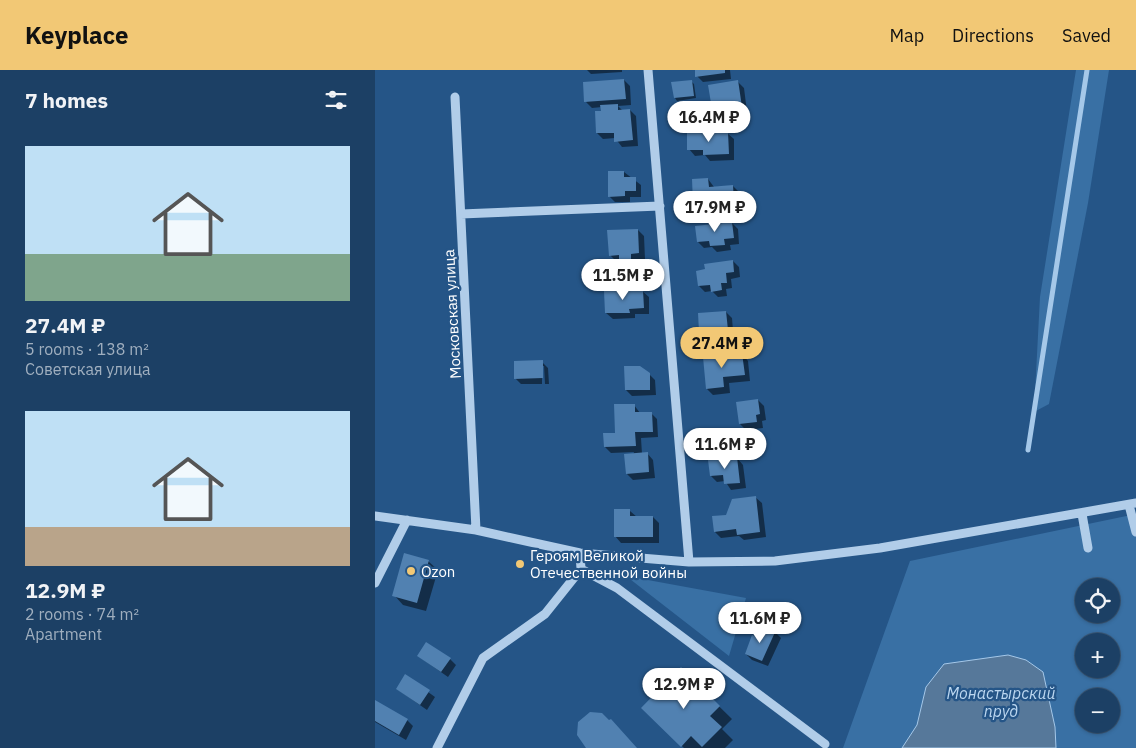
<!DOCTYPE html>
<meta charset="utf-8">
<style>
body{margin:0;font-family:"IBM Plex Sans",sans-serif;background:#294b6e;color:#f1f3f6;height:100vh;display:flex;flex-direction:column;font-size:19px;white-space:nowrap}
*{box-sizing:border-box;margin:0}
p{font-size:16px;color:#a0afbf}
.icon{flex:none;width:28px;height:28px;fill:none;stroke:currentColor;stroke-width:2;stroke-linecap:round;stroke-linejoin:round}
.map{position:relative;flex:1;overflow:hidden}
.sheet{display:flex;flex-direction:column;background:#1c4065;width:375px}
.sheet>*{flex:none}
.controls{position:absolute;left:700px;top:508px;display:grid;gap:10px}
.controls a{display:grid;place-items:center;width:45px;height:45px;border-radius:50%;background:#1c4065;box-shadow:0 1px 4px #0004,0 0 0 1px #3a5979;font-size:25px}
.price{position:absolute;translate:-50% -42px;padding:0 11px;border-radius:18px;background:#fff;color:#222;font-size:16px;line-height:32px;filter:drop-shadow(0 1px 2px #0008)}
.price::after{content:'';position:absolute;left:50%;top:30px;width:15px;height:11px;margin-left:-8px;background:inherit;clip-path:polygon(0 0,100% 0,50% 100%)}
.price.active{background:#f2c875;color:#111}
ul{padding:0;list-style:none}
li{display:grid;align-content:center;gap:10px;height:265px;padding:0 25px}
li span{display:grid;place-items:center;height:155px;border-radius:0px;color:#555}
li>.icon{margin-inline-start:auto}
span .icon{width:90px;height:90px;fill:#fffc;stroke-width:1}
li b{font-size:21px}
h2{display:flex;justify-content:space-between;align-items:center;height:60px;padding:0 25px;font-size:21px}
header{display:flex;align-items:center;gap:30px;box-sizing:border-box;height:70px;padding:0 25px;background:#f2c875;color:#111}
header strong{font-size:24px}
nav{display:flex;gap:28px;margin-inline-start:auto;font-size:18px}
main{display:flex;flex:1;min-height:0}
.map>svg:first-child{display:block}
.green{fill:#3970a4;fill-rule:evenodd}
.water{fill:#56789a;stroke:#a5c8e9}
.shadow{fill:#0007}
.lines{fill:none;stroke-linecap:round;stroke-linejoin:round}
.stream{stroke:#a5c8e9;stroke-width:5}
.building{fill:#5181b1}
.minor{stroke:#b1cde9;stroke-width:9}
.poi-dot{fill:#f2c875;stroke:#255587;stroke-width:2}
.labels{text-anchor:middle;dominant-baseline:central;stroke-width:4.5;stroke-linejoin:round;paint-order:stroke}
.street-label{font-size:15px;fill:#fff;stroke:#255587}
.poi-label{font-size:15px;fill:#fff;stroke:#255587;text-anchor:start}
.water-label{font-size:16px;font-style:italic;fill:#bcd7f0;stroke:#255587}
</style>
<header>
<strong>Keyplace</strong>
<nav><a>Map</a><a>Directions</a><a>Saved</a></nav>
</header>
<main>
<section class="sheet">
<h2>7 homes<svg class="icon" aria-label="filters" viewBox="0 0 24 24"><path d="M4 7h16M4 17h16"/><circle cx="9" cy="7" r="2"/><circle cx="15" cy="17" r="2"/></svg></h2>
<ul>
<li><span style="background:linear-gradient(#bfe0f5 70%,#7fa58c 0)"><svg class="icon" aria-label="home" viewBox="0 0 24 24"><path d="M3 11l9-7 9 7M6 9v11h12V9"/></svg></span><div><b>27.4M ₽</b><p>5 rooms · 138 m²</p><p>Советская улица</p></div></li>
<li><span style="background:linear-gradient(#bfe0f5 75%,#b9a48a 0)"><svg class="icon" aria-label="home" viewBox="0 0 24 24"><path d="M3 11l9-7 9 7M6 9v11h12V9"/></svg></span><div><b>12.9M ₽</b><p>2 rooms · 74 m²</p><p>Apartment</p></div></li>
</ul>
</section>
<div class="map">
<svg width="761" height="678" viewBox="0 0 761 678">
<rect width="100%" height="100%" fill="#255587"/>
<path class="green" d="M701 0H734L713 133 674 334 659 342 665 227Z
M761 444V678H468L535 491ZM709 516H736V544H709ZM709 571H736V599H709ZM709 626H736V654H709Z
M251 506 371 528 354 586Z"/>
<path class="water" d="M633 585 651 590 668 602 680 657 681 678H527L542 655 551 617 569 594Z"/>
<path class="shadow" d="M212 0H247V2L216 4Z
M321 0H355L356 9 328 12 322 6Z
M249 10 255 16 256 35 243 36 248 41 255 40 261 46 263 76 247 77 240 68 228 69 222 63 227 37 217 38 211 32Z
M316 11 319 14 321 28 302 31 300 28Z
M363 12 369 18 372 42 356 45 349 38H343L337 32Z
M352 63 359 69V90L335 91 330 85 320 86 314 79Z
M249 102 266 115V127H255V132H240L234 126Z
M333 109 339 117 358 116 364 122 365 137 326 140 320 134Z
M357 153 363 159 364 174 355 175 356 180 342 182 337 177 329 178 323 172Z
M263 160 269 166 270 189H262V195L252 196 247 191H241L235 185Z
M358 191 364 197 365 207 356 209 357 218 351 219 352 226 343 227 337 221 330 222 324 216Z
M267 221 274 227V244H260V248L238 249 231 243Z
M351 242 357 248 358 261 364 266V272L339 274 326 262Z
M367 284 373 291 375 311 354 313 355 323 338 325 332 319Z
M167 292 173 298 174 314H170L169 296H167V314H146L140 308Z
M274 304 280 310 281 325 257 326 251 320Z
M383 330 389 336 391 350 387 351 388 358 371 360 365 354Z
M259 335 265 343H276L282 349 283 367 266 368 267 384 272 383 278 390 280 408 258 410 252 404 259 382 236 383 230 377 242 364Z
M362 388 368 395 371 418 356 420 350 411 342 412 336 406Z
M380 427 387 433 391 467 369 470 364 466 346 468 340 462 352 446Z
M255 441 262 447H278L284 453V473H246L240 466Z
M53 491 63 500 51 541 28 535 19 525Z
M400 562 406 568 393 596 377 590 371 584 384 570Z
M43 586 75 589 81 595 73 607Z
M306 599 357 649 347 659 358 670 350 678H309L268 638Z
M31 606 60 627 52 640 22 619Z
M0 632 32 650 38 656 31 670 0 652Z"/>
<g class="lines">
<path class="stream" d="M653 380 712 0"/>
</g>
<path class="building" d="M320 0H350V3L320 7Z
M249 9 251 29 209 32 208 12Z
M317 10 319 26 299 28 296 12Z
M363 10 367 37 348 39 347 31 336 33 333 15Z
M243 34V40L255 39 258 70 239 72V63H221L220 41H226L225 35Z
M353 62 354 84 328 85V80H312V63Z
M233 101H249V107H261V121H250V126L233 127Z
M333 108 334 117 358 115 359 132 318 134 317 109Z
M357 152 359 168 349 169 350 175 335 176 334 171 322 172 320 156Z
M263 159 264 183 256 184V190H244V185L234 186 232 160Z
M358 190 359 202 351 203 352 213H346L347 220 336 222 335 215 323 216 321 201 330 199 329 194Z
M268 220 269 238 254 239 255 243H230L229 221Z
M351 241 353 260 358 259 359 266 332 268 331 261 324 262 323 243Z
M367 283 370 305 348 307 349 317 331 319 328 287Z
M168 290V308L139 309V291Z
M249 296H265L275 303V320H250Z
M383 329 385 344 381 345 382 352 364 354 361 332Z
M239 334H260V342H277L278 362H260L261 376 229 377 228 363H240Z
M273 382 274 402 251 404 249 384Z
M362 387 365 413 349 414 348 405 335 406 333 390Z
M381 426 385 462 362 465 361 459 339 462 337 446 351 445 357 429Z
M239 439H255V446H278V467H239Z
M29 483 54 490 42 533 17 526Z
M388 556 401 560 387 591 370 584 377 565 384 568Z
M51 572 76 588 66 602 42 586Z
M306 597 345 636 335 646 347 657 327 677 316 666 306 677 266 638Z
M30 604 55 620 45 635 21 619Z
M0 630 33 649 24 665 0 651Z
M215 642 227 643 234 650 236 649 262 678H211L202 665 203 652Z"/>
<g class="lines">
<path class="minor" d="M273 0 314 492
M80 27 101 460
M86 144 285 136
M754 435 761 462
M707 444 713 478
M0 446 101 460 205 483 314 492 400 491 505 478 761 433
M206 499 242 518 450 674
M0 513 32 450
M62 678 108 588 170 544 206 499 205 483"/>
</g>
<g class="poi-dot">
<circle cx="145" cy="494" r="5"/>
<circle cx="36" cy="501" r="5"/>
</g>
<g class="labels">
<g class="street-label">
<text transform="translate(77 244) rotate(-93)">Московская улица</text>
</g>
<g class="poi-label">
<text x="155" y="485">Героям Великой<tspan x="155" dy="17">Отечественной войны</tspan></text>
<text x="46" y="501">Ozon</text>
</g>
<g class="water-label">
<text x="626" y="623">Монастырский<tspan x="626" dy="18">пруд</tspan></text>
</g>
</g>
</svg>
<div class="controls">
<a><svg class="icon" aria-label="locate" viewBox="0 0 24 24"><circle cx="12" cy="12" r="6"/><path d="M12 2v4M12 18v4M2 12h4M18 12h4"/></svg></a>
<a>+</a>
<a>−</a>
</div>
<b class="price" style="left:334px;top:73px">16.4M ₽</b>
<b class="price" style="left:340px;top:163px">17.9M ₽</b>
<b class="price" style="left:248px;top:231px">11.5M ₽</b>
<b class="price active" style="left:347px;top:299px">27.4M ₽</b>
<b class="price" style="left:350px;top:400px">11.6M ₽</b>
<b class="price" style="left:385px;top:574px">11.6M ₽</b>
<b class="price" style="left:309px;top:640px">12.9M ₽</b>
</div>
</main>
